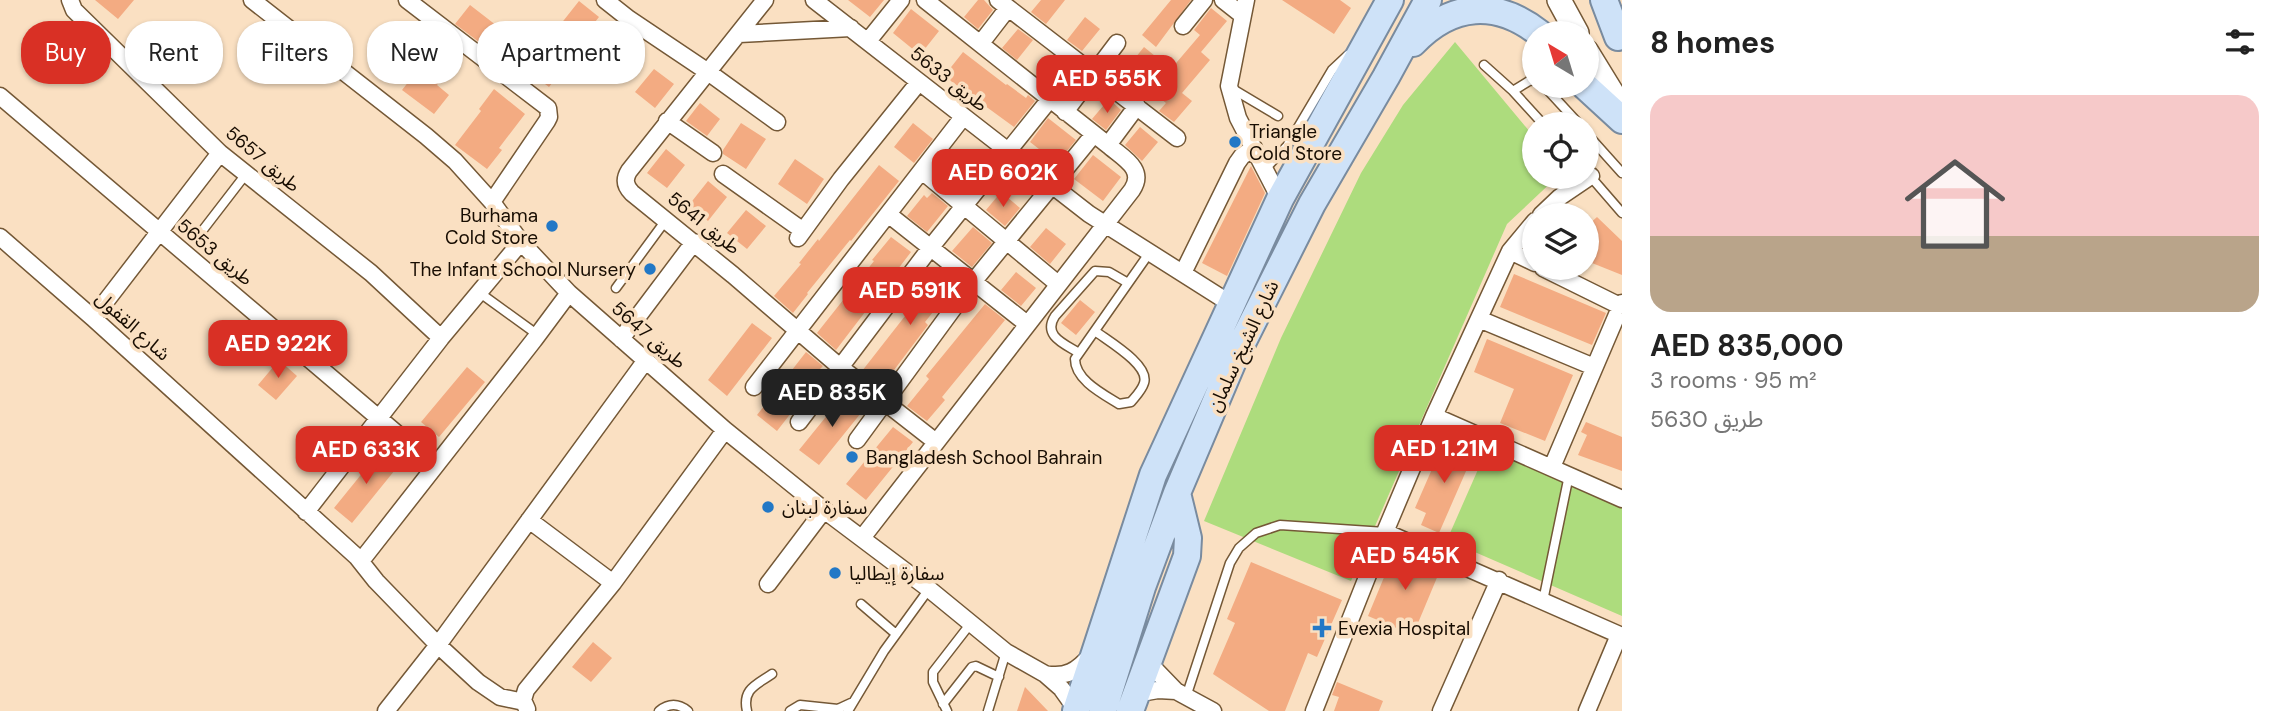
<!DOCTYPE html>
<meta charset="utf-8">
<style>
body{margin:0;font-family:"DM Sans","Noto Sans Arabic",sans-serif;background:#f2f2f2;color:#222;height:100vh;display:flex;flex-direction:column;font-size:26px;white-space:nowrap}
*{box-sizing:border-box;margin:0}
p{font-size:23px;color:#767676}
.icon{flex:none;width:38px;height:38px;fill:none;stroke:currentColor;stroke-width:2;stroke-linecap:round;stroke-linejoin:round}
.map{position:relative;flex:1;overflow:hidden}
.panel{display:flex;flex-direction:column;background:#fff;width:665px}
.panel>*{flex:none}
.banner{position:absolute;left:21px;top:21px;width:665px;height:63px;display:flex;gap:14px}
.needle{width:46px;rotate:322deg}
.tools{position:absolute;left:1522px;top:21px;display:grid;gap:14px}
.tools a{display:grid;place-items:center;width:77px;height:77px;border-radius:50%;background:#fff;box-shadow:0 2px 5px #0004;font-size:35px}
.price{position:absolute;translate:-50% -60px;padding:0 16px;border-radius:14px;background:#d93025;color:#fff;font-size:23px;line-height:46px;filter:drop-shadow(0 2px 4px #0008)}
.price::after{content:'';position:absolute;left:50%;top:42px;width:21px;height:16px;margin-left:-10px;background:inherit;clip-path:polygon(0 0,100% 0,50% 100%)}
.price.selected{background:#222;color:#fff}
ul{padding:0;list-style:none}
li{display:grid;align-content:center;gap:14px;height:371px;padding:0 28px}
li+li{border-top:2px solid #e0e0e0}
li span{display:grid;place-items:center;height:217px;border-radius:21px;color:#555}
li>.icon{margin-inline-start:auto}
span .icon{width:126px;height:126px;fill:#fffc;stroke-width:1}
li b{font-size:30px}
h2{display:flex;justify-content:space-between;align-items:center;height:84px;padding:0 28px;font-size:30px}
.tag{padding:0 24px;border-radius:28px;background:#fff;box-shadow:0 2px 5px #0004;font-size:24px;line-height:63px}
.tag.selected{background:#d93025;color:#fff}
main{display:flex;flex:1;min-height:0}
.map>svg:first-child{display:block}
.green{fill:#addc7d}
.building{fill:#f3ab82}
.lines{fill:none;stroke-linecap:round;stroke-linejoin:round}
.service-casing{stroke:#745836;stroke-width:11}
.minor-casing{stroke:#745836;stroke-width:19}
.secondary-casing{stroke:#745836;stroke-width:26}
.primary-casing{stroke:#798b9f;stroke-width:30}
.service{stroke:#fff;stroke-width:8}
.minor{stroke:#fff;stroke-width:16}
.secondary{stroke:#fff;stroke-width:23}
.primary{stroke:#cee2f8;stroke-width:26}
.poi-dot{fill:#2278c6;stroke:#fae0c2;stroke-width:2.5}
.labels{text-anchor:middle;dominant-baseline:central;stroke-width:7;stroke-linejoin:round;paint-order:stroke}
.street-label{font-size:19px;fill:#180d02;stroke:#fae0c2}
.poi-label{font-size:19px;fill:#180d02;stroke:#fae0c2;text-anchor:start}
</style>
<main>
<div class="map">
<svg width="1622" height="711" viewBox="0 0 1622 711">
<rect width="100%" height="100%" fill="#fae0c2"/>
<path class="green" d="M1455 42 1535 138V177H1557L1507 224 1351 581 1204 521 1281 338 1361 173 1403 105Z
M1487 449 1622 508V616L1447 540Z"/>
<path class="building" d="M95 0H134L118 19Z
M848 0H884L870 17Z
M978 0H984L993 10 978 29 964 17Z
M1041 0H1065L1046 24 1031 12Z
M1171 0H1191L1156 47 1142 35Z
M1282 0H1340L1351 8 1334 34Z
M579 1 599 17 580 41 560 25Z
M470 5 501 29 487 48 455 24Z
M1211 8 1227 21 1201 52 1210 60 1182 93 1192 101 1174 122 1159 111 1166 103 1140 82 1133 91 1118 79 1144 47 1171 69 1200 35 1194 30Z
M911 9 939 31 920 55 893 33Z
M1085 17 1100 29 1082 51 1067 40Z
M1018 29 1033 40 1017 60 1002 48Z
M615 33 635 49 616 72 596 56Z
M424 37 455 61 437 85 449 95 434 114 402 90 421 66 409 56Z
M532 44 564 68 549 87 517 63Z
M963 52 1006 85 1007 84 1026 98 1028 95 1035 101 1014 127 944 76Z
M1058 59 1071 72 1056 91 1042 79Z
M654 69 674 84 655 108 635 92Z
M494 89 525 114 499 148 502 150 487 169 455 145 481 111 479 109Z
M1109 99 1121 110 1106 130 1092 119Z
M700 103 720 119 707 136 686 121Z
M1048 118 1076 140 1057 163 1030 142Z
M741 123 766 139 746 169 723 154V150Z
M913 123 933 139 914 163 894 147Z
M1140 127 1158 142 1142 161 1125 145Z
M666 149 685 165 667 188 647 173Z
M1093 155 1121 177 1103 201 1074 179Z
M959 158 977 173 963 191 945 176Z
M795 159 824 179 807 204 778 184Z
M879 165 899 181 851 241 850 240 807 293 808 294 793 313 774 296 801 264 799 263 818 239 819 241Z
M1251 166 1265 193 1227 276 1202 263Z
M708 181 727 197 708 221 689 205Z
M1001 192 1020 208 1005 226 986 210Z
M932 193 948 206 927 232 907 216 924 195 927 198Z
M746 210 766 226 747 249 727 233Z
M1597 217 1622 241V275L1587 261V226Z
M973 227 992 243 972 267 952 251Z
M1046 228 1066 244 1050 264 1030 247Z
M891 237 911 252 836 350 817 333 874 261 872 260Z
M937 267 957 282 925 322 928 325 882 386 862 371 923 293 918 290Z
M1016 272 1036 288 1021 306 1001 290Z
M1514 274 1606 313 1592 345 1500 307Z
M1080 300 1095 312 1076 335 1061 323Z
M985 304 1005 320 942 397 945 400 927 421 907 406 929 379 926 376Z
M752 323 772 338 727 396 708 380Z
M1487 339 1573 375 1545 441 1500 423 1514 389 1474 372Z
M806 352 823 366 820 369 823 372 777 431 757 415Z
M279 360 297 376 276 400 258 385Z
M467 367 485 382 439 437 421 422Z
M846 392 865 408 819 465 799 450Z
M1586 422 1622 437V471L1578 455 1587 435 1581 432Z
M893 427 913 442 866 500 846 484Z
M1459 438 1477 446 1439 533 1421 525 1426 513 1415 508 1439 453 1451 458Z
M381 450 399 465 352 523 334 508Z
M1403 551 1441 568 1413 635 1368 616 1392 558Z
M1251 562 1342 600 1317 657 1308 653 1285 711H1269L1213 674 1235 623 1227 619Z
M593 642 612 658 591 682 572 667Z
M1337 682 1383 701 1379 711H1334L1339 697 1332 695Z
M1025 687 1048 711H1017Z"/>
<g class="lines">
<defs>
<path id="service" d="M1484 65 1513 91 1543 124
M1544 86 1579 124
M1231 88 1278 116
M1513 91 1529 81 1535 80
M1587 134 1622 173
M1264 170 1287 146 1332 70 1348 55
M1590 176 1622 213
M199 235 246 174
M616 288 666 220
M480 293 538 335
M1095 331C1108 341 1150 365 1144 383 1142 390 1136 396 1131 402L1119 404C1103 394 1075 380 1075 359L1150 252
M1079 353C1065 344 1042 336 1055 316L1095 271 1109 272 1128 283
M1543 601 1569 475
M861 604 896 634
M1186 697 1230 563 1239 548 1256 533 1280 525 1385 532
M943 704 972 667 976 666 999 677
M659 711C669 703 678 703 688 711
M747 711C742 689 756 685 772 674
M790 711 800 705 838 709 851 703
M848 711 884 651 929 589
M947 711 933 682V672L971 623
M988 711 1006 652"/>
<path id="minor" d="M70 0 74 10 220 153 371 273 441 338
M252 0 426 136 455 161 492 202 521 242 569 293 725 430 824 510 929 589 1006 652 1045 674 1061 688 1076 709
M407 0 548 108 549 117 547 121 492 202
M605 0 629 19 708 72 777 122
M765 0 629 171C624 179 625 186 632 193L733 275 840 367 936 442
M814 0 1089 214 1231 304
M998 0 1177 138
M1223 0 1242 15
M1246 0 1229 86 1238 118 1280 199
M1183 26 1204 0
M739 34 851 28
M868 41 901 0
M981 43 1008 8
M0 96 435 466
M1065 112 1117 43
M667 121 713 153
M1108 145 1137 106
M922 171 1058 284
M723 174 802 230
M888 214 1027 324
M1541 215 1560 197 1591 176
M0 237 93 318 357 557 376 581 438 645 478 682 500 697 524 702
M798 238 841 179 919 82
M1510 251 1535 263
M1543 268 1620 306
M1183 273 1237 163 1242 156 1254 148
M93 318 220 153
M1479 319 1594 367
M621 339 694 242
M754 387 963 117
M1434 416 1622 499
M799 422 931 247 1050 99
M857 440 969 287 1094 134
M1552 467 1622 303
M306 512 441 338 521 242
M529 520 613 583
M1385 532 1622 636
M862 538 1132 190C1146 169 1123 158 1108 145L925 0
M361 561 534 340 569 293
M768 584 824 510
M1147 661 1176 691 1213 711
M1045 674C1066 678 1077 671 1091 655
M1135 694 1158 690 1176 691
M527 709 523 700 526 690 613 583 725 430
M386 711 438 645 646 360
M1314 711 1385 532 1434 416 1510 251 1535 221
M1441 711 1499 580
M1587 711 1619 635"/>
<path id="secondary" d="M1559 0 1577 33
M1587 52 1622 109"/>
<path id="primary" d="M1604 0 1618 37
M1413 43C1452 2 1497 0 1539 33
M1585 86 1622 120
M1076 711 1153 475 1280 199 1390 0
M1103 711 1142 587 1177 493 1233 361 1312 204 1386 77 1428 0
M1130 711 1187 556 1188 538 1177 493"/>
</defs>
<use href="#service" class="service-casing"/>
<use href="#minor" class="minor-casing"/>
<use href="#secondary" class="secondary-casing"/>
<use href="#primary" class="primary-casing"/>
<use href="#service" class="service"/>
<use href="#minor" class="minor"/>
<use href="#secondary" class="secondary"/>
<use href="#primary" class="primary"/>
</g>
<g class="poi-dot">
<circle cx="1235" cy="142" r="7"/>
<circle cx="552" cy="226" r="7"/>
<circle cx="650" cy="269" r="7"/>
<circle cx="852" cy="457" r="7"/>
<circle cx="768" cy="507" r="7"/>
<circle cx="835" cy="573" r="7"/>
<path d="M1318.5 617.5h7v7h7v7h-7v7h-7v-7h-7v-7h7z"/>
</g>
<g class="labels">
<g class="street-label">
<text transform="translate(949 79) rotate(38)">طريق 5633</text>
<text transform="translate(263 159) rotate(40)">طريق 5657</text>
<text transform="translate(704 223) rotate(39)">طريق 5641</text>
<text transform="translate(215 252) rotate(40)">طريق 5653</text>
<text transform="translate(133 326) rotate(42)">شارع القفول</text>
<text transform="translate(649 335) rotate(41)">طريق 5647</text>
<text transform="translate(1243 346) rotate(-65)">شارع الشيخ سلمان</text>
</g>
<g class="poi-label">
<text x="1249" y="131">Triangle<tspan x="1249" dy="22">Cold Store</tspan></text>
<text x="538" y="215" text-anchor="end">Burhama<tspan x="538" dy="22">Cold Store</tspan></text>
<text x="636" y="269" text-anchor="end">The Infant School Nursery</text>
<text x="866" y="457">Bangladesh School Bahrain</text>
<text x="782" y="507">سفارة لبنان</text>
<text x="849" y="573">سفارة إيطاليا</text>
<text x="1338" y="628">Evexia Hospital</text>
</g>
</g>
</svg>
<div class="tools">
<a><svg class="needle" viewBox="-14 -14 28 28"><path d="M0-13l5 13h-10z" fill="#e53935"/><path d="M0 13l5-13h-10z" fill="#767676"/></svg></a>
<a><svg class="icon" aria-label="locate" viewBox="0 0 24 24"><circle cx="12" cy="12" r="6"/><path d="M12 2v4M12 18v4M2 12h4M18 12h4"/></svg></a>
<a><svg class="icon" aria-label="layers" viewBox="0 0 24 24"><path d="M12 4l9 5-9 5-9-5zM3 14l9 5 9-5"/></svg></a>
</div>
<b class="price" style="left:1107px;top:115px">AED 555K</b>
<b class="price" style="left:1003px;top:209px">AED 602K</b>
<b class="price" style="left:910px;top:327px">AED 591K</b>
<b class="price" style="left:278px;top:380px">AED 922K</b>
<b class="price selected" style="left:832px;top:429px">AED 835K</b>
<b class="price" style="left:1444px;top:485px">AED 1.21M</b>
<b class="price" style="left:366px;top:486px">AED 633K</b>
<b class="price" style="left:1405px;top:592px">AED 545K</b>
<div class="banner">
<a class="tag selected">Buy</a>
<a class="tag">Rent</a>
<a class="tag">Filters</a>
<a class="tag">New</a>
<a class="tag">Apartment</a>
</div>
</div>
<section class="panel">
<h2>8 homes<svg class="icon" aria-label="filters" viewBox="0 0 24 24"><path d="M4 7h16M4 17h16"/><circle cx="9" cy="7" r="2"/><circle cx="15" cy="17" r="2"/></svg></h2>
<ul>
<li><span style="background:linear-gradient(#f6c9c9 65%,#b9a48a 0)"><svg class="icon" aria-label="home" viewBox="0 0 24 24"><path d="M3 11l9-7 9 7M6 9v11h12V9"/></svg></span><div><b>AED 835,000</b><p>3 rooms · 95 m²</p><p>طريق 5630</p></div></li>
</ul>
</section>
</main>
